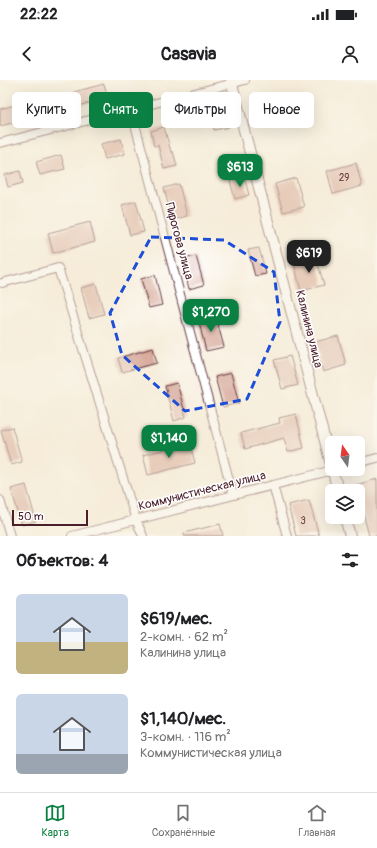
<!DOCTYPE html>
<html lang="ru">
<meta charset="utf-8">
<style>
body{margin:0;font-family:Pangolin,sans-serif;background:#f2f2f2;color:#202124;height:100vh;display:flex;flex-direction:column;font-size:15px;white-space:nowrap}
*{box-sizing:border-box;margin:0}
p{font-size:13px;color:#757577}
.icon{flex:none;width:22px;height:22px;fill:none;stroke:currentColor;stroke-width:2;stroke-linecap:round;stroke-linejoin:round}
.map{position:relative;height:456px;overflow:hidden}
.panel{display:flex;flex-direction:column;background:#fff;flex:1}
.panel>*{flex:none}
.guide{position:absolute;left:12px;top:12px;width:353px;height:36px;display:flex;gap:8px}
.needle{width:26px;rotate:346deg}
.buttons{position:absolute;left:325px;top:356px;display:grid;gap:8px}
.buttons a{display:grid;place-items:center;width:40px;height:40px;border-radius:6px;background:#fff;box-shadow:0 4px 16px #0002;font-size:20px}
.scale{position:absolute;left:12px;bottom:10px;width:76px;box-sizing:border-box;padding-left:4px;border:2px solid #4a1f2b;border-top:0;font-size:11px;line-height:14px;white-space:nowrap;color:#4a1f2b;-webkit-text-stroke:3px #fff;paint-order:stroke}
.price{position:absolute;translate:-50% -34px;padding:0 9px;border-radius:8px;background:#0b8043;color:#fff;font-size:13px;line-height:26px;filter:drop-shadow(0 1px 2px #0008)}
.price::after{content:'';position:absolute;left:50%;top:24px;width:12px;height:9px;margin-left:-6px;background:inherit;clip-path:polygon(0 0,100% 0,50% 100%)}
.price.selected{background:#222;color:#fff}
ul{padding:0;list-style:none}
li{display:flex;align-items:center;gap:12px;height:100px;padding:0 16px}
li span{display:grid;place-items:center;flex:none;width:112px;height:80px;border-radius:6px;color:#555}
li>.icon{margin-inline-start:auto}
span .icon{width:48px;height:48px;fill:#fffc;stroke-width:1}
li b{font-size:17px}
h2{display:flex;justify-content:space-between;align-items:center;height:48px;padding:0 16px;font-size:17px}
.chip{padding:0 14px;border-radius:6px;background:#fff;box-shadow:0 4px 16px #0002;font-size:14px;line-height:36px}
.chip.selected{background:#0b8043;color:#fff}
.status{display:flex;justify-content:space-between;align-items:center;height:28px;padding:0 20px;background:#fff;direction:ltr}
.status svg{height:11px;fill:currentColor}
header{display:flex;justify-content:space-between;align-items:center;height:52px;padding:0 16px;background:#fff;font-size:18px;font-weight:700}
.dock{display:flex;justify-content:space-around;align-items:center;height:56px;border-top:1px solid #e0e0e0;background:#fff;font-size:11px;color:#757577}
.dock a{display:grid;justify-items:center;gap:2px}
.dock .selected{color:#0b8043}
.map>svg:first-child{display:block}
.building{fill:#d5a595}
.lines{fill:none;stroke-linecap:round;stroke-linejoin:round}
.minor-casing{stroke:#643e45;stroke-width:10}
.tertiary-casing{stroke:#643e45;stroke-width:12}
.minor{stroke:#fff;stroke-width:8}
.tertiary{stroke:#fff;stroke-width:10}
.marked{fill:none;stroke:#1d4ed8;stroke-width:3;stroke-dasharray:8 5;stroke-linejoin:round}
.labels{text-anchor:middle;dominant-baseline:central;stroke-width:3;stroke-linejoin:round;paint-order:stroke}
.number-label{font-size:10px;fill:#6d4046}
.street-label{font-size:12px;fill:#4a1f2b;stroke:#fff}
</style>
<div class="status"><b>22:22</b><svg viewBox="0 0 49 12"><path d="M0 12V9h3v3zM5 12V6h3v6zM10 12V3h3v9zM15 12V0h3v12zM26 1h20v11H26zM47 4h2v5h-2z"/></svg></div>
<header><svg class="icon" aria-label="back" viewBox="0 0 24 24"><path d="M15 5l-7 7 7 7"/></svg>Casavia<svg class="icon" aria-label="person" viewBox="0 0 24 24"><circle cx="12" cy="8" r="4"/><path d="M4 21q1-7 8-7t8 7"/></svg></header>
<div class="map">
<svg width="377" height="456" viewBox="0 0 377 456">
<rect width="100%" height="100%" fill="#fff"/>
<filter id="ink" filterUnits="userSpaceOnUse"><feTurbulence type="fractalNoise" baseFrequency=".025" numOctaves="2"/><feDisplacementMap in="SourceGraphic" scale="8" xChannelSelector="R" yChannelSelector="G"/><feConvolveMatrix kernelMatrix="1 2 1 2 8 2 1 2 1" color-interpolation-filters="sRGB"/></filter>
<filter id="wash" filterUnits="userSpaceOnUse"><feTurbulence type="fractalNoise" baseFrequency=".012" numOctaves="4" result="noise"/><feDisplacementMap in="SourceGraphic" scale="16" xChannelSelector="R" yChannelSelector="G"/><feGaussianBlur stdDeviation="0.9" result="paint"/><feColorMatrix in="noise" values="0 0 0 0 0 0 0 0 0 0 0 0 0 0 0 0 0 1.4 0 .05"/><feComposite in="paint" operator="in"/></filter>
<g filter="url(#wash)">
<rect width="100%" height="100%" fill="#f6ecd9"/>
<g id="blocks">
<path class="building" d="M104 4 108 18 78 26 74 12Z
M19 24 24 40 0 46V29Z
M225 31 229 47 214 50 210 35Z
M164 47 171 72H173L177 86 164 89 158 65 154 66 151 51Z
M121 59 125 74 105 79 101 64Z
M61 75 65 89 40 95 36 82Z
M356 83 362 106 333 114 327 91Z
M20 91 23 103 8 107 5 95Z
M244 97 249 115 235 119 230 101Z
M296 98 304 127 283 132 275 104Z
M179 104 187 136 172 140 164 108Z
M136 121 144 152 130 155 122 125Z
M90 142 95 162 53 173 48 153Z
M259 168 266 194 255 196 248 170Z
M196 176 204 205 189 209 182 179Z
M316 177 324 205 301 211 294 183Z
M155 195 162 225 149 228 141 199Z
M96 204 104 234 89 238 81 208Z
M215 234 224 267 206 271 198 238Z
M338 256 346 285 323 292 315 262Z
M153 268 157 283 122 292 118 278Z
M290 276 298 305 282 309 274 280Z
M231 293 239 323 223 327 215 297Z
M177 303 186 337 174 341 165 306Z
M296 334 304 368 288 372 284 358 245 369 241 353 280 343 279 338Z
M12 347 22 382 11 385 1 350Z
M190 363 195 383 148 395 143 375Z
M377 399V456H369L356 405Z
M26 405 36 441 22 445 11 409Z
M309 420 319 456H296L288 425Z
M220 444 223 456H184V453Z"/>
</g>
</g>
<g filter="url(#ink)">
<use href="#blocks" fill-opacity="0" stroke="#643e45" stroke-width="1"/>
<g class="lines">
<defs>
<path id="minor" d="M131 29 233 415
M0 63 245 0
M2 203 58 188 136 440 143 456
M358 383 377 378
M273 405 287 456
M0 420 10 456
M72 456 337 389"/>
<path id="tertiary" d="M231 0 338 411
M345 437 350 456"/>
</defs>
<use href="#minor" class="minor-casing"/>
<use href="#tertiary" class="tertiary-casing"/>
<use href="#minor" class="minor"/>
<use href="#tertiary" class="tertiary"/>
</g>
</g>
<path d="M0 0H377V456H0ZM151 157 224 160 274 192 280 242 247 319 185 331 122 275 110 233Z" fill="#f6ecd9" fill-opacity=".55" fill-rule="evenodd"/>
<path class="marked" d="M151 157 224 160 274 192 280 242 247 319 185 331 122 275 110 233Z"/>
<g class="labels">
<g class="number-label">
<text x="344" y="98">29</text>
<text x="303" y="441">3</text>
</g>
<g class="street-label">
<text transform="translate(179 161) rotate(75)">Пирогова улица</text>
<text transform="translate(309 249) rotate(76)">Калинина улица</text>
<text transform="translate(202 411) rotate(-14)">Коммунистическая улица</text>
</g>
</g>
</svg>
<div class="buttons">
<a><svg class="needle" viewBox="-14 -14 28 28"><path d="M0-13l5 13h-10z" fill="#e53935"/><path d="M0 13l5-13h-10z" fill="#757577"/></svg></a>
<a><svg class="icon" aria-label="layers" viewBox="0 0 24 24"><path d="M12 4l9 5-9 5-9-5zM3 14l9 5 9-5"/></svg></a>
</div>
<div class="scale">50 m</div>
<b class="price" style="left:240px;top:108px">$613</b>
<b class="price selected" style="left:309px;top:194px">$619</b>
<b class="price" style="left:211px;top:253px">$1,270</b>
<b class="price" style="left:169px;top:379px">$1,140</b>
<div class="guide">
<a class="chip">Купить</a>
<a class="chip selected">Снять</a>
<a class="chip">Фильтры</a>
<a class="chip">Новое</a>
</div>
</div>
<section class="panel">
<h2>Объектов: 4<svg class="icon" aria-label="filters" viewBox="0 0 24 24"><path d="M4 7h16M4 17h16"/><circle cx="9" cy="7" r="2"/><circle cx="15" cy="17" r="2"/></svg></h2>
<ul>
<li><span style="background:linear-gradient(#c9d6e8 60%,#c2b280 0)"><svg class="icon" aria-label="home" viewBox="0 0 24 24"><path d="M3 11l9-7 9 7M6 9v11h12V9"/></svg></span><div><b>$619/мес.</b><p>2-комн. · 62 m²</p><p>Калинина улица</p></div></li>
<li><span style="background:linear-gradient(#c9d6e8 75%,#9aa5b1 0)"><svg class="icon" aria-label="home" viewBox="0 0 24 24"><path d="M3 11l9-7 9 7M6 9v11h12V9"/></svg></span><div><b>$1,140/мес.</b><p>3-комн. · 116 m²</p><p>Коммунистическая улица</p></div></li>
</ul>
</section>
<nav class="dock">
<a class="selected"><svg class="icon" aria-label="map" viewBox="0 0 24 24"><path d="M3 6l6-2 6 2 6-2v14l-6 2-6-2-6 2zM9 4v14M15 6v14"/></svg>Карта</a>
<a><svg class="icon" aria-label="saved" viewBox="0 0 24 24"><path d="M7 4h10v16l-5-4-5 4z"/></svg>Сохранённые</a>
<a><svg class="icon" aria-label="home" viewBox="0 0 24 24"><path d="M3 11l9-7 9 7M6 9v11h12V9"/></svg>Главная</a>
</nav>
